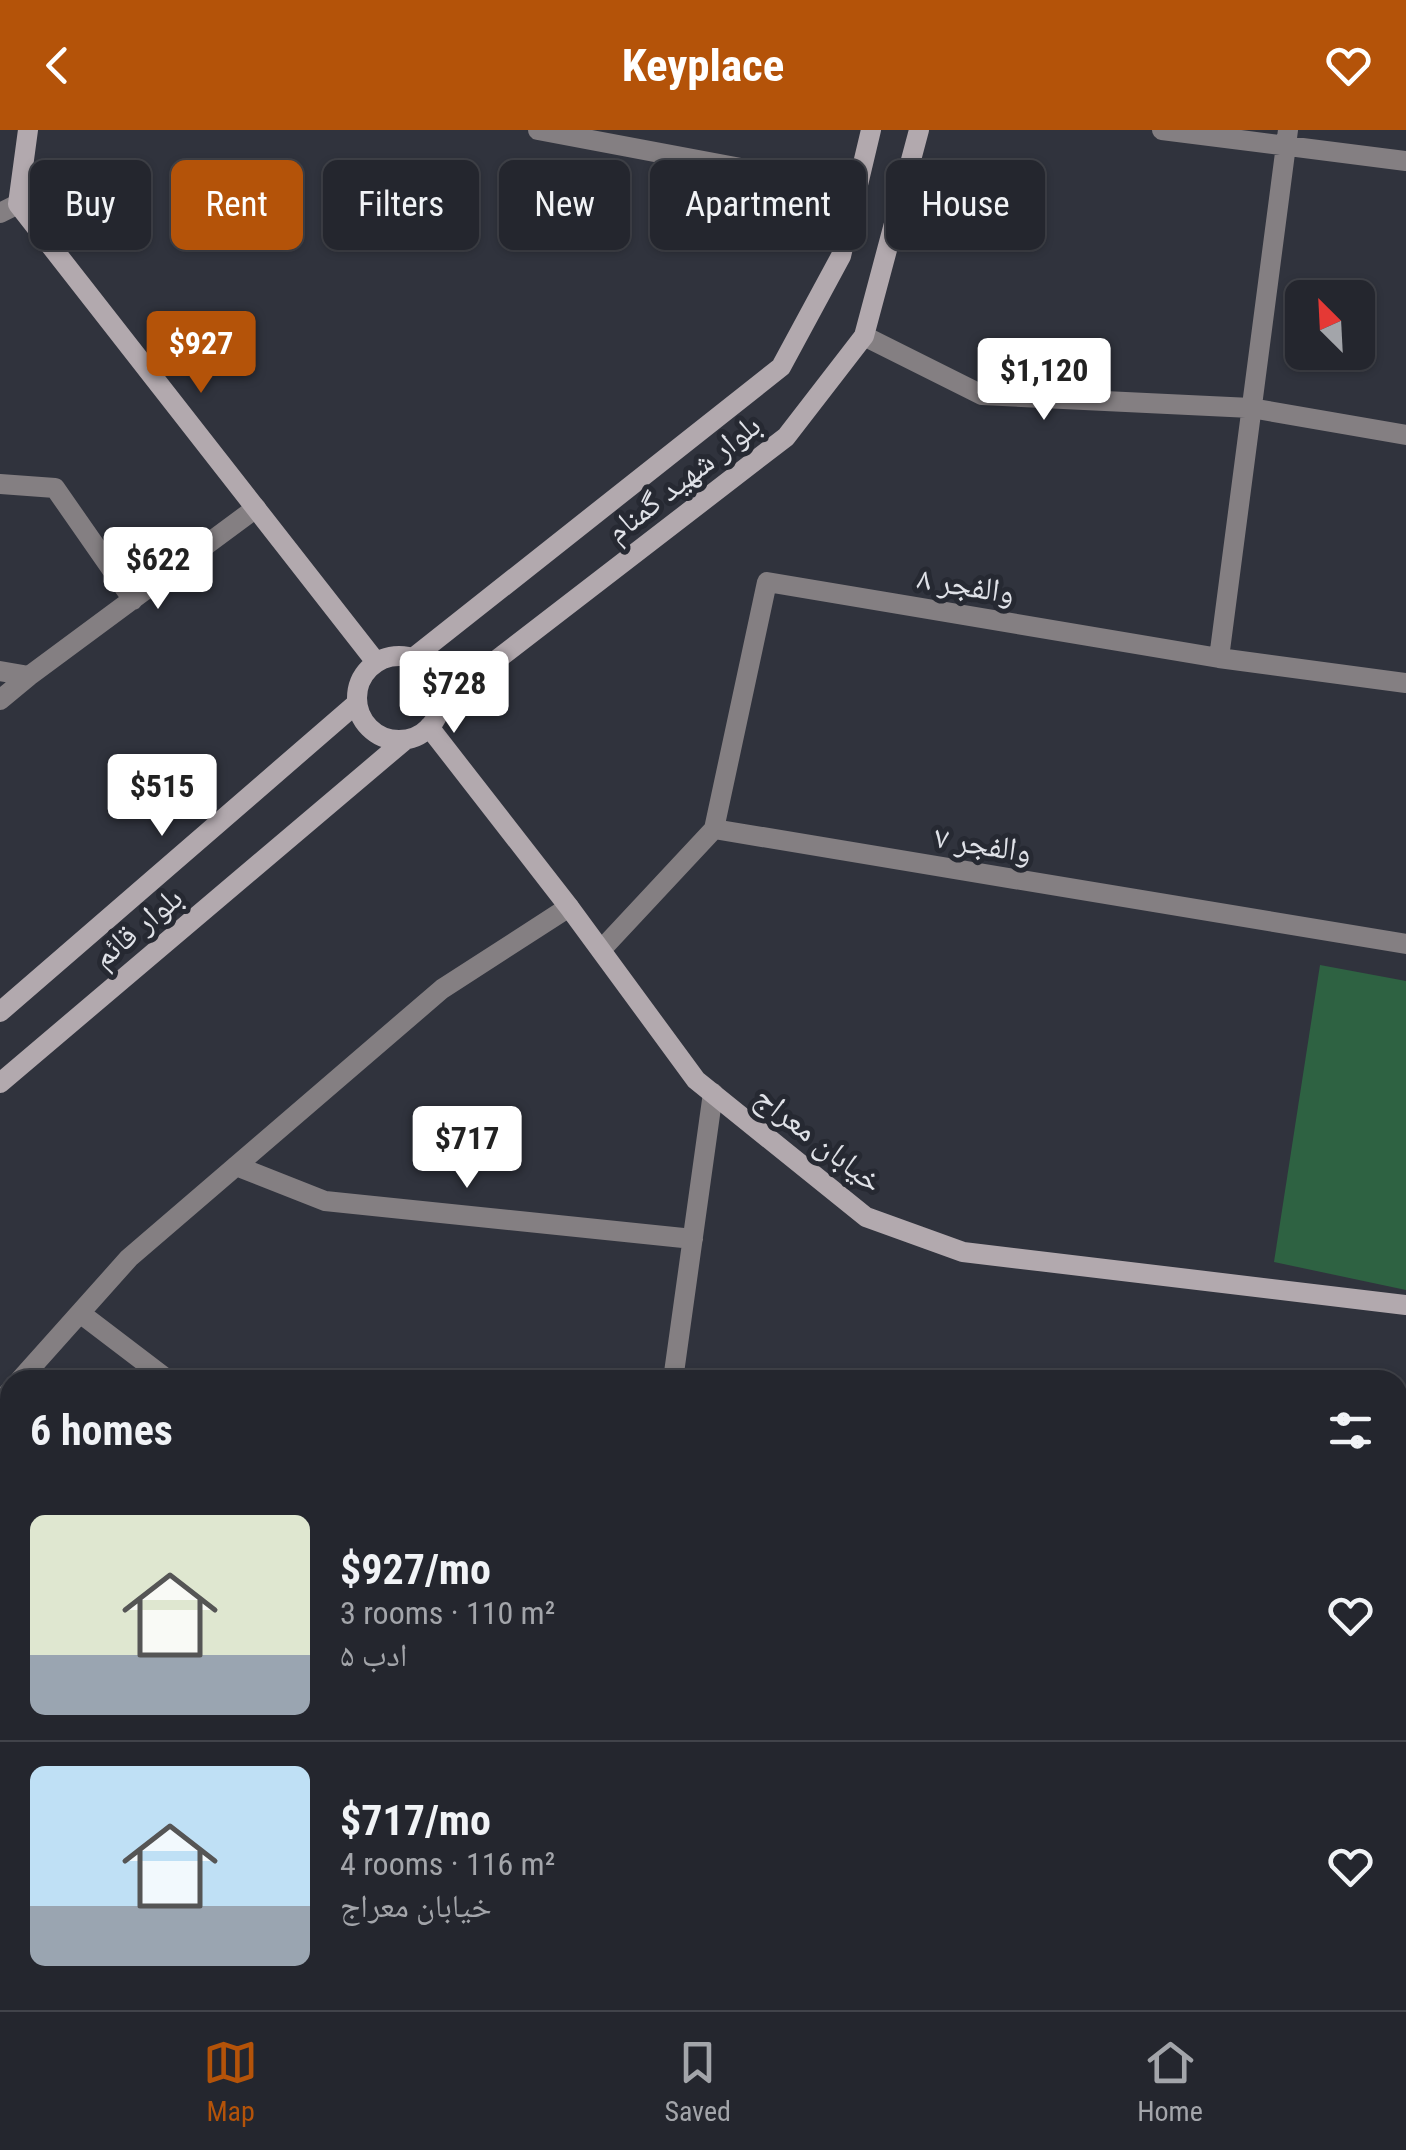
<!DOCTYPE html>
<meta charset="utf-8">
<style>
body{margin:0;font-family:"Roboto Condensed","Noto Naskh Arabic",sans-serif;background:#2c2e36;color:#f1f3f6;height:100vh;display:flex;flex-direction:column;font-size:38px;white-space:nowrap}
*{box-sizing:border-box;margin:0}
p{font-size:32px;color:#a3a5aa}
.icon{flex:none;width:55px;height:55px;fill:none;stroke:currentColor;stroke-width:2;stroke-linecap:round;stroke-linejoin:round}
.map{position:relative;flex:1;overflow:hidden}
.drawer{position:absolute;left:0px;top:1240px;width:1408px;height:640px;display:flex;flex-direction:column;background:#24262e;border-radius:30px 30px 0 0;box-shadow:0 2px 8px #0004,0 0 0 2px #41434a}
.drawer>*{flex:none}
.banner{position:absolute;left:30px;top:30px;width:1348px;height:90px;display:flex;gap:20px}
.needle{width:65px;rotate:336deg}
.tools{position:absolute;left:1285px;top:150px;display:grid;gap:20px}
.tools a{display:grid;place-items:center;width:90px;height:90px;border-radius:15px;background:#24262e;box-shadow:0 2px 8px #0004,0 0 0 2px #41434a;font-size:50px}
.price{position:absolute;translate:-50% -85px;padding:0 22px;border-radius:10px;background:#fff;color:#222;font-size:32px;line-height:65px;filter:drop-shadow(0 2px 5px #0008)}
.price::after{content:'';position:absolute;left:50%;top:60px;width:30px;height:22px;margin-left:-15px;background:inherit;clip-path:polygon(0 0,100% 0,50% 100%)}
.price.active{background:#b45309;color:#fff}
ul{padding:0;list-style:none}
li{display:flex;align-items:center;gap:30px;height:250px;padding:0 30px}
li+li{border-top:2px solid #41434a}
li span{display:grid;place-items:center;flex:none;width:280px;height:200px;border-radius:15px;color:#555}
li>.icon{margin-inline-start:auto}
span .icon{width:120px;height:120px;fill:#fffc;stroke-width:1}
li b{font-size:42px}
h2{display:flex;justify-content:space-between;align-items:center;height:120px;padding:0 30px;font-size:42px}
.pill{padding:0 35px;border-radius:15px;background:#24262e;box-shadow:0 2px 8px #0004,0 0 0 2px #41434a;font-size:35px;line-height:90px}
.pill.active{background:#b45309;color:#fff}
header{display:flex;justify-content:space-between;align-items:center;height:130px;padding:0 30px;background:#b45309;color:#fff;font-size:45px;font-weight:700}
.menu{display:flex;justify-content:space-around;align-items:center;height:140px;border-top:2px solid #41434a;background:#24262e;font-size:28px;color:#a3a5aa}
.menu a{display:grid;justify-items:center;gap:5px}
.menu .active{color:#b45309}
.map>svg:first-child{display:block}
.green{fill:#2e6242}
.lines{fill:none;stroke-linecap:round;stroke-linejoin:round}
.street{stroke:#847f82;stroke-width:20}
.secondary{stroke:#b2a9ae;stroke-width:20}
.labels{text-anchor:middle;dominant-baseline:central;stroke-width:10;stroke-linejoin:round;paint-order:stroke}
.street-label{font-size:32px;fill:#dfe1e7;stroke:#262932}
</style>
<header><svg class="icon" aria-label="back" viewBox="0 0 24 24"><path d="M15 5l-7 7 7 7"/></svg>Keyplace<svg class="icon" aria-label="heart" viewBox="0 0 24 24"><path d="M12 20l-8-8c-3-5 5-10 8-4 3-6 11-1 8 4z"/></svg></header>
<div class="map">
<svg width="1406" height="1880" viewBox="0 0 1406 1880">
<rect width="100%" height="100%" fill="#30333d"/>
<path class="green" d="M1320 835 1406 851V1160L1274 1132Z"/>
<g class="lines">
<path class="street" d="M538 0 857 60
M1162 0 1406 31
M0 83 18 74
M864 206 982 265 1251 278 1406 305
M0 354 55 358 133 470
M1219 528 1288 0
M0 541 29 546
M0 570 29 546 256 378
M714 699 767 452 1219 528 1406 553
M601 820 714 699 1406 814
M236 1036 325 1071 693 1109
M80 1183 168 1250
M20 1250 129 1128 442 859 569 777
M673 1250 713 963
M0 1272 10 1261
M1398 1397 1406 1399
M0 1508 10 1510
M1398 1664 1406 1665
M0 1776 10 1777
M1025 1870 1071 1880
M174 1880 175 1870
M625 1880 626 1870
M984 1880 985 1870"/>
<path class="secondary" d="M28 0 18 74 376 532
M357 568a42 42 0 1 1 84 0a42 42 0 1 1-84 0Z
M413 528 781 237 841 126 871 0
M442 572 786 307 864 206 919 0
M429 597 569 777 696 950 866 1087 963 1122 1406 1175
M0 882 357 573
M0 953 405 610"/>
</g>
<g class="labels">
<g class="street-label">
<text transform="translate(683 348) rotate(-38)">بلوار شهید گمنام</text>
<text transform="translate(966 455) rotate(9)">والفجر ۸</text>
<text transform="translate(983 714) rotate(9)">والفجر ۷</text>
<text transform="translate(137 797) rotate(-40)">بلوار قائم</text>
<text transform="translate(819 1009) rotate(38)">خیابان معراج</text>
</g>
</g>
</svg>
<div class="tools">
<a><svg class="needle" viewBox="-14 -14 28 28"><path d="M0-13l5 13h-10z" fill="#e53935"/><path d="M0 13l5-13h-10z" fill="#a3a5aa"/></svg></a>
</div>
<b class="price active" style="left:201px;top:266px">$927</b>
<b class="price" style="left:1044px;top:293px">$1,120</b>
<b class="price" style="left:158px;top:482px">$622</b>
<b class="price" style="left:454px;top:606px">$728</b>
<b class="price" style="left:162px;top:709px">$515</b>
<b class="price" style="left:467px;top:1061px">$717</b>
<div class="banner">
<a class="pill">Buy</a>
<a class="pill active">Rent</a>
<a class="pill">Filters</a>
<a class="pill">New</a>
<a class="pill">Apartment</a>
<a class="pill">House</a>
</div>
<section class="drawer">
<h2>6 homes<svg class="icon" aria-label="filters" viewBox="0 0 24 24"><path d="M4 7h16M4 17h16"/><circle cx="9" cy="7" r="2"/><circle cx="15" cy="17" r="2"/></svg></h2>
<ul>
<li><span style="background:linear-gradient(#dfe7d0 70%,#9aa5b1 0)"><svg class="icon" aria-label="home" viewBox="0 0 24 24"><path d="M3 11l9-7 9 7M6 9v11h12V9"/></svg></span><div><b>$927/mo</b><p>3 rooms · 110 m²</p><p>ادب ۵</p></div><svg class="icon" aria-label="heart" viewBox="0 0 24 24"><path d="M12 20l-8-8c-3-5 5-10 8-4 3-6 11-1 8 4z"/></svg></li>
<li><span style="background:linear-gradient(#bfe0f5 70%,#9aa5b1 0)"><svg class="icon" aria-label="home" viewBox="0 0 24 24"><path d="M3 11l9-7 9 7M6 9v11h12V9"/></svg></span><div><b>$717/mo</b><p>4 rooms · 116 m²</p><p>خیابان معراج</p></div><svg class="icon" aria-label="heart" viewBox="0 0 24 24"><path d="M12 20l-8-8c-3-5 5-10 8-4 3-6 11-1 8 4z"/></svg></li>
</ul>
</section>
</div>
<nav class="menu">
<a class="active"><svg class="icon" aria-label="map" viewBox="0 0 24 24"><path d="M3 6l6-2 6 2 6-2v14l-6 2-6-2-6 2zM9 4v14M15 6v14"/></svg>Map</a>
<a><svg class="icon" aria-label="saved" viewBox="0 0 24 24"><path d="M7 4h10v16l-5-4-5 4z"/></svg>Saved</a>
<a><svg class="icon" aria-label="home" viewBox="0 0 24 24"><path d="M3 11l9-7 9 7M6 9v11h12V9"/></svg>Home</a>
</nav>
